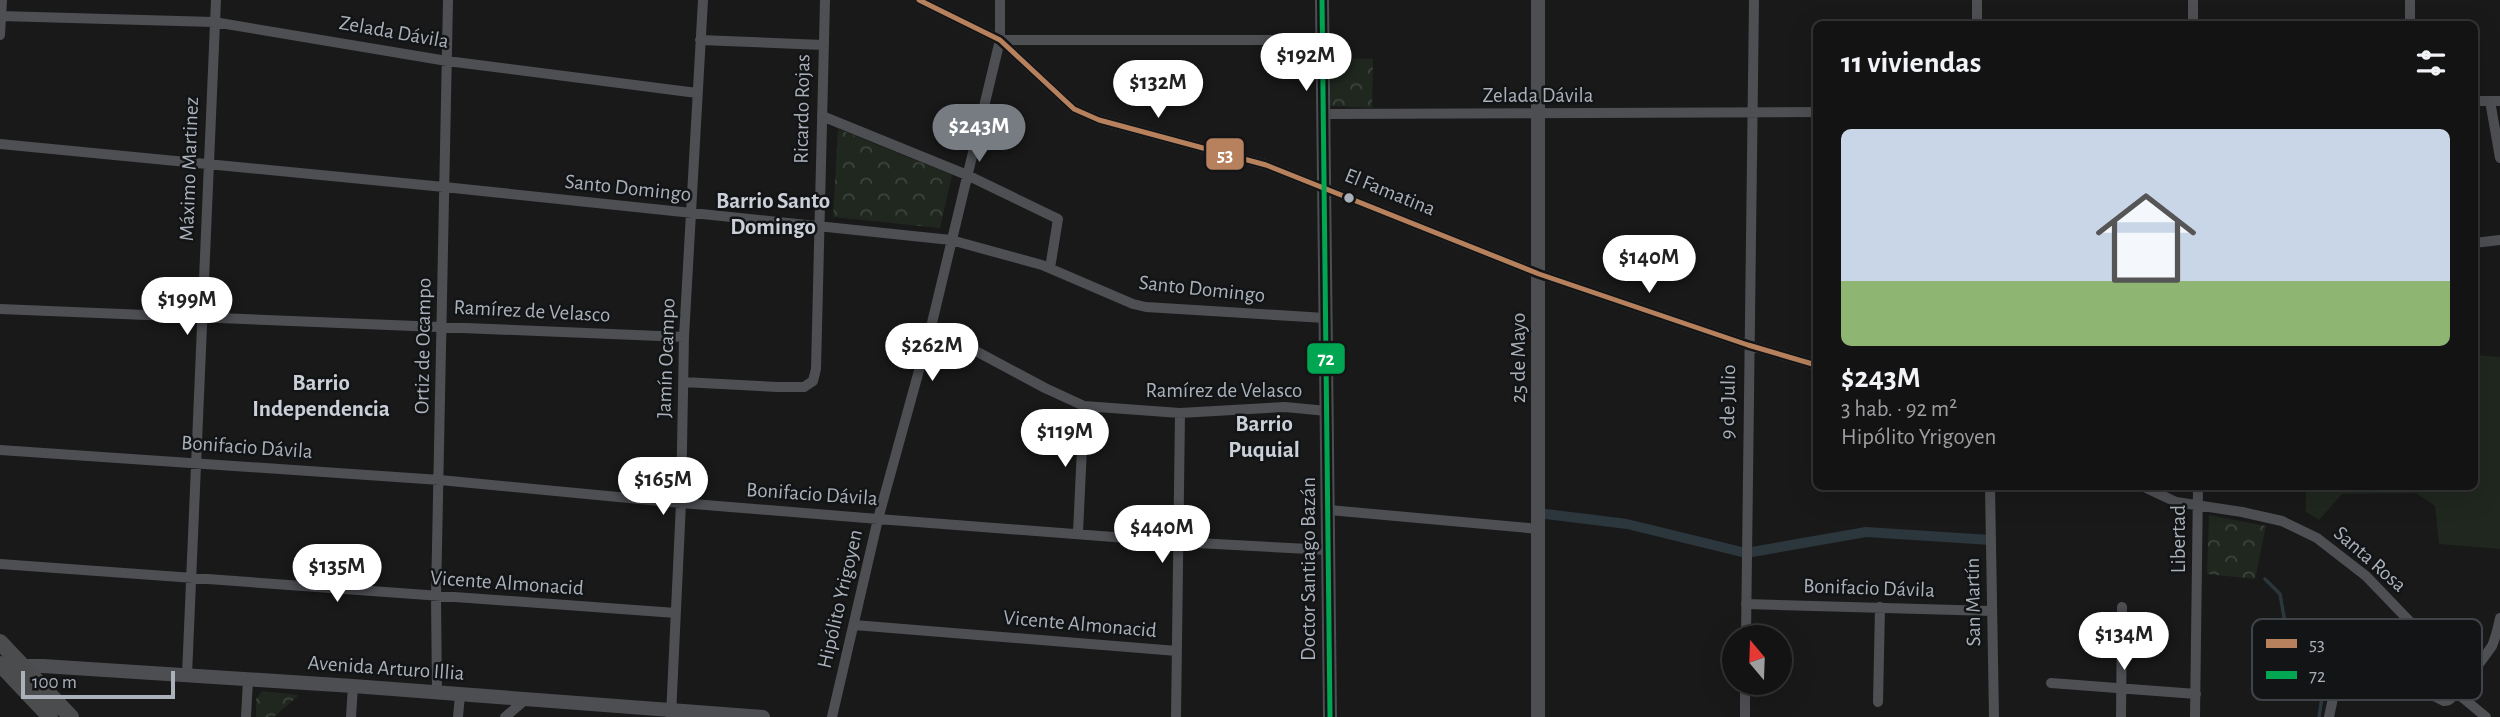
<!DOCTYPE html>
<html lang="es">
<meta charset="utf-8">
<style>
body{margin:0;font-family:"Alegreya Sans",sans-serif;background:#202022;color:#f1f3f6;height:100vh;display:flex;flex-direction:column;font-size:26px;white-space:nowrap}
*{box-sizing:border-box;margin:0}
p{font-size:23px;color:#9d9ea0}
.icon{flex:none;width:38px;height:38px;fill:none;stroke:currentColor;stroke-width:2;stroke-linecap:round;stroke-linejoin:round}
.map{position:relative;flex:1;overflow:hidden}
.panel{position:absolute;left:1813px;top:21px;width:665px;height:469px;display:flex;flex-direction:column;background:#131314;border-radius:10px;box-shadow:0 7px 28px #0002,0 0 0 2px #323234}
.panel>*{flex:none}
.needle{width:46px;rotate:341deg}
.controls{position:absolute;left:1722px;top:625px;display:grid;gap:14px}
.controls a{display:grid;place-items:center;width:70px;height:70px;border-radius:50%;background:#131314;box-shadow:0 7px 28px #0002,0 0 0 2px #323234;font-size:35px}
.scale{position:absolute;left:21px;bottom:18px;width:154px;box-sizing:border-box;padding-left:7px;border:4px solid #aab1bb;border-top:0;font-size:19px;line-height:24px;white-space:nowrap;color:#aab1bb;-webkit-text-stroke:5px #131416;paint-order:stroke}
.price{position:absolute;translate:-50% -60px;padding:0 16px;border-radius:24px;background:#fff;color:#222;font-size:23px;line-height:46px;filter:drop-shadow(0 2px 4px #0008)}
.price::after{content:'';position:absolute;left:50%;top:42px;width:21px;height:16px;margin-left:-10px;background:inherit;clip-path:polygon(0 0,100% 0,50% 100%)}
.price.current{background:#777c83;color:#fff}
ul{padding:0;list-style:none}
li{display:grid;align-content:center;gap:14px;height:371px;padding:0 28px}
li span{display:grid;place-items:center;height:217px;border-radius:10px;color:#555}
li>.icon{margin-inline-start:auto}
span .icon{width:126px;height:126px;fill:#fffc;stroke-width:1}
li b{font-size:30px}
h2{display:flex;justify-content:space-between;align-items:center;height:84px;padding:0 28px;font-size:30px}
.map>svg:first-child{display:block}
.grass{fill:#1f271f}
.forest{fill:url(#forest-crowns)}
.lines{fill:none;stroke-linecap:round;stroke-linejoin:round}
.stream{stroke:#2b363d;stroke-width:3.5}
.canal{stroke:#2b363d;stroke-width:10}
.street{stroke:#4d4f53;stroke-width:10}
.secondary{stroke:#4c4e51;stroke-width:14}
.primary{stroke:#4b4c4e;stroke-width:16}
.bus-1-casing{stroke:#131416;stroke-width:10}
.bus-2-casing{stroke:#131416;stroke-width:10}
.bus-1{stroke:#b6815c;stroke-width:5}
.bus-2{stroke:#00a651;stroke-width:5}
.bus-dot{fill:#aab1bb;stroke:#131416;stroke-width:2.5}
.labels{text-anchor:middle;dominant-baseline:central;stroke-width:5;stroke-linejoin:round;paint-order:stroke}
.street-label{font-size:21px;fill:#aab1bb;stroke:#131416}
.neighbourhood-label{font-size:23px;font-weight:bold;fill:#cbcfd7;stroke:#131416}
.key{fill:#131416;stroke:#404348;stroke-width:2}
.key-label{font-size:19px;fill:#aab1bb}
.line-badge{stroke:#131416;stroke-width:2.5}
.badge-label{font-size:19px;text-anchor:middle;font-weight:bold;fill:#fff}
</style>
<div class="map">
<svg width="2500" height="717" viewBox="0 0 2500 717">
<defs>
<pattern id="forest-crowns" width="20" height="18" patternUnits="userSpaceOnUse" patternTransform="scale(1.75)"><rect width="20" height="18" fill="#1f271f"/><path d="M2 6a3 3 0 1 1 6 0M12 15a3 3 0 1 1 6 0" fill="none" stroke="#3d443e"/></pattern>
</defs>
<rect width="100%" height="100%" fill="#19191a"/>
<path class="grass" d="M2475 355 2500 357V549L2439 544 2435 506 2416 493 2342 494 2319 520 2306 512V487L2474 486Z"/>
<path class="forest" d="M1329 58 1373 59 1372 108 1330 106Z
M838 129 952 175 940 228 833 217Z
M2209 515 2266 526 2255 579 2207 574Z
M262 691 299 695 274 717H256V699Z"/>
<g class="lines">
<path class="stream" d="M2265 579 2280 594 2284 617 2323 691 2319 717"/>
<path class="canal" d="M1538 513 1627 524 1746 553 1866 532 1991 540"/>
<path class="street" d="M919 0 1000 40 1074 109 1099 120 1266 165 1539 274 1748 345 1816 365
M1977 0V24
M2193 0V24
M2410 0V24
M0 16 214 22 447 61 697 93
M0 35 2 0
M700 40 823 45
M1000 40H1322
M2474 101H2500
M2490 101 2500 158
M1324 114 1816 112
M822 116 967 175 1058 219 1050 268
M0 144 444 187 951 240 1042 265 1133 304 1146 307 1325 318
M2474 243 2500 240
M0 309 684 337
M931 327 1045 388 1084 406 1180 413 1285 407 1327 411
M683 382 778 387H804L813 381 816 369 825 0
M0 450 440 480 681 503 878 519 1178 542 1328 550
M1990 486 1994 717
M2142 486 2176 502 2242 512 2282 521 2317 538 2366 576 2416 628 2444 660 2453 674 2463 698 2486 717
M1329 510 1539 529
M1078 532 1084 406
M0 564 676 613
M1746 604 1992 611
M854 625 1177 651
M2302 630 2444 701C2446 701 2448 701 2449 700 2453 699 2488 652 2492 646 2496 637 2498 627 2500 618
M1746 637 1754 0
M187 675 216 0
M2051 683 2196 694
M437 693 436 597 448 0
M1878 702 1880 607
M671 716 681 503 684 337 703 0
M246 717 248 680
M351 717 353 686
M458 717 460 695
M505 717 525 700
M832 717 878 519 931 327 1000 40V0
M1176 717 1180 413
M1745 717V682
M2121 717 2122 607
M2195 717 2198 486
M2329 717 2340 665 2351 656"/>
<path class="secondary" d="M1322 0 1330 717
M17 668 22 666H43L353 686 763 717
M1538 717V0"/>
<path class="primary" d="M0 642 71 717
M0 664 50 717"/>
<defs>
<path id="bus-1" d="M919 0 1000 40 1074 109 1099 120 1266 165 1539 274 1748 345 1816 365"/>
<path id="bus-2" d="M1322 0 1330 717"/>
</defs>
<use href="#bus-1" class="bus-1-casing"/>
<use href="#bus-2" class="bus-2-casing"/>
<use href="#bus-1" class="bus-1"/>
<use href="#bus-2" class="bus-2"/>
</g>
<circle class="bus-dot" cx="1349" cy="198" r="6"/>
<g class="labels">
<g class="street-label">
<text transform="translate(394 32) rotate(10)">Zelada Dávila</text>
<text x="1538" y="95">Zelada Dávila</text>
<text transform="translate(802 109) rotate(-89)">Ricardo Rojas</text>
<text transform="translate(189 169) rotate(-88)">Máximo Martinez</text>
<text transform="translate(628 188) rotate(6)">Santo Domingo</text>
<text transform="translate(1390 192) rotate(22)">El Famatina</text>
<text transform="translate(1202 289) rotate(6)">Santo Domingo</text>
<text transform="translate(532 311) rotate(3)">Ramírez de Velasco</text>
<text transform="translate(423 346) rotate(-89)">Ortiz de Ocampo</text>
<text transform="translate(666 358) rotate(-88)">Jamín Ocampo</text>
<text transform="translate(1518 358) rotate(-90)">25 de Mayo</text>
<text x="1224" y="390">Ramírez de Velasco</text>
<text transform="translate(1728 402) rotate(-89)">9 de Julio</text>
<text transform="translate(247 447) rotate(4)">Bonifacio Dávila</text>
<text transform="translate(812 494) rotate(4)">Bonifacio Dávila</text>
<text transform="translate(2178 539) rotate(-90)">Libertad</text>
<text transform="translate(2370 559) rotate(41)">Santa Rosa</text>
<text transform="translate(1308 569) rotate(-90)">Doctor Santiago Bazán</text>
<text transform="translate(507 583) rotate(4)">Vicente Almonacid</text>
<text transform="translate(1869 588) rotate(2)">Bonifacio Dávila</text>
<text transform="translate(840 599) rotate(-77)">Hipólito Yrigoyen</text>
<text transform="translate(1973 602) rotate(-91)">San Martín</text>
<text transform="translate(1080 624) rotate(5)">Vicente Almonacid</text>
<text transform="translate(386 668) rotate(4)">Avenida Arturo Illia</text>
</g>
<g class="neighbourhood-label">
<text x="773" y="201">Barrio Santo<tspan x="773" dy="26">Domingo</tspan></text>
<text x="321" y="383">Barrio<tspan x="321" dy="26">Independencia</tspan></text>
<text x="1264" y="424">Barrio<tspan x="1264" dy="26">Puquial</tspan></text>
</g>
</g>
<rect x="2252" y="619" width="230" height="81" rx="10" class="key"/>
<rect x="2266" y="639" width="31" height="9" fill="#b6815c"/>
<rect x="2266" y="671" width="31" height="8" fill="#00a651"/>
<g class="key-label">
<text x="2309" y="650">53</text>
<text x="2309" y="682">72</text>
</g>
<g class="line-badge">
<rect x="1205" y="137" width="40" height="34" rx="7" fill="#b6815c"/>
<rect x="1306" y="342" width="40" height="33" rx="7" fill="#00a651"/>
</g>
<g class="badge-label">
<text x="1225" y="161">53</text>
<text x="1326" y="365">72</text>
</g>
</svg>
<div class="controls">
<a><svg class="needle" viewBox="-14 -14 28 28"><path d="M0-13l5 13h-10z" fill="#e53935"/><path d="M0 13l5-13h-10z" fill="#9d9ea0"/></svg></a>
</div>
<div class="scale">100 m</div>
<b class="price" style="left:1306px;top:93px">$192M</b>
<b class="price" style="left:1158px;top:120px">$132M</b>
<b class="price current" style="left:979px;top:164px">$243M</b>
<b class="price" style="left:1649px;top:295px">$140M</b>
<b class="price" style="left:187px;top:337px">$199M</b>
<b class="price" style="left:932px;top:383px">$262M</b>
<b class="price" style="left:1065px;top:469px">$119M</b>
<b class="price" style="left:663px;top:517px">$165M</b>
<b class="price" style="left:1162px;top:565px">$440M</b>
<b class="price" style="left:337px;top:604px">$135M</b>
<b class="price" style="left:2124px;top:672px">$134M</b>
<section class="panel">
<h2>11 viviendas<svg class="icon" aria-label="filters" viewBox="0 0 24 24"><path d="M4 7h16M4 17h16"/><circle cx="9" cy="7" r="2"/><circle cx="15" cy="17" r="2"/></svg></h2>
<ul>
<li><span style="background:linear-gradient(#c9d6e8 70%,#8fb573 0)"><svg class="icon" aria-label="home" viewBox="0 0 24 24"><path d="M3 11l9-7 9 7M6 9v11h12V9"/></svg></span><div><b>$243M</b><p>3 hab. · 92 m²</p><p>Hipólito Yrigoyen</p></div></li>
</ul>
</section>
</div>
